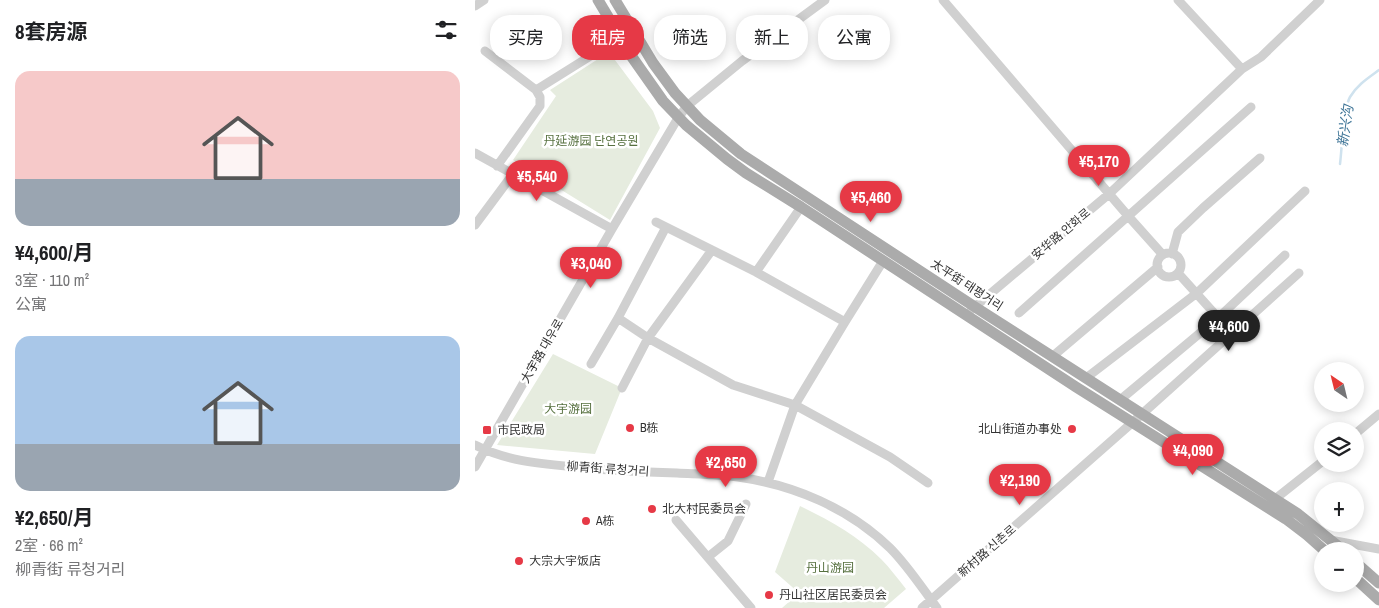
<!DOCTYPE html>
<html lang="zh">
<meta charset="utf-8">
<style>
body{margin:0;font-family:"Archivo Narrow","Noto Sans SC","Noto Sans KR",sans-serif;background:#f6f6f6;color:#202124;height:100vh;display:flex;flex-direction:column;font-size:19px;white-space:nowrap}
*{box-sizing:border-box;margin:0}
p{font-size:16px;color:#757577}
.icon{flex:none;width:28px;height:28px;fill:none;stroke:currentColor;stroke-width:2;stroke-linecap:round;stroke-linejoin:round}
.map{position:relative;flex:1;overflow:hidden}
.details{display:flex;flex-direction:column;background:#fff;width:475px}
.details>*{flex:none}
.top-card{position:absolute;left:15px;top:15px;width:475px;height:45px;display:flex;gap:10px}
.needle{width:32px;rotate:325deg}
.buttons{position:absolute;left:839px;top:362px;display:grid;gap:10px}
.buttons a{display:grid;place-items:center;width:50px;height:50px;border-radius:50%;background:#fff;box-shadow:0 2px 12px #0003;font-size:25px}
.price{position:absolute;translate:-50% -42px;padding:0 11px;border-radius:18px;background:#e63946;color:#fff;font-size:16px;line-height:32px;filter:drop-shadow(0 1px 2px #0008)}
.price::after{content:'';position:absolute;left:50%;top:30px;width:15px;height:11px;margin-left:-8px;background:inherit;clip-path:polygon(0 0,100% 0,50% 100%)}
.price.on{background:#222;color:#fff}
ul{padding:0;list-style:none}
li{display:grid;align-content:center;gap:10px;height:265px;padding:0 15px}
li span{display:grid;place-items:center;height:155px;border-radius:15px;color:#555}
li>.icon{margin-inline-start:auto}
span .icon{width:90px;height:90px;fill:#fffc;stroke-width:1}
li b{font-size:21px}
h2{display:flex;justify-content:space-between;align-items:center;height:60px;padding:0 15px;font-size:21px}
.tag{padding:0 18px;border-radius:20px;background:#fff;box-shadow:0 2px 12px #0003;font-size:18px;line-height:45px}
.tag.on{background:#e63946;color:#fff}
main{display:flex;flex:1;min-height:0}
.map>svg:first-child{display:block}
.green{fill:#e6ecdf}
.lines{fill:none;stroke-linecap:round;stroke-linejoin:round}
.stream{stroke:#cfe2ee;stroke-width:2.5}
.minor{stroke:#d0d0d0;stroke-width:9}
.major{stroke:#ababab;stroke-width:11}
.poi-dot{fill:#e63946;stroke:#fff;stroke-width:2}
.labels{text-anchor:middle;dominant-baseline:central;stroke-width:5;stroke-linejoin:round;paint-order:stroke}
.park-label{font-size:12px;fill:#56703f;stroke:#fff}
.street-label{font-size:12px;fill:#333;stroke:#fff}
.poi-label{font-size:12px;fill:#333;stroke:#fff;text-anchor:start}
.water-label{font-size:14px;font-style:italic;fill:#3f7597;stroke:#fff}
</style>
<main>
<section class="details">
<h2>8套房源<svg class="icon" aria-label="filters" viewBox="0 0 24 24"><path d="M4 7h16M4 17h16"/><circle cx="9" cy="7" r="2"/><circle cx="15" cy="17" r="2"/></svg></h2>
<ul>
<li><span style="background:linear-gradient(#f6c9c9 70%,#9aa5b1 0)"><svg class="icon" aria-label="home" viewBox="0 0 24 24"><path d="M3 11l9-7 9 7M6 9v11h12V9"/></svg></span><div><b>¥4,600/月</b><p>3室 · 110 m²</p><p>公寓</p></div></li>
<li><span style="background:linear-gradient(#a9c7e8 70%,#9aa5b1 0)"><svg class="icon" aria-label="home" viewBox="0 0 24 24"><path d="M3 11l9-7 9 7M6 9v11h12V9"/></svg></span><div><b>¥2,650/月</b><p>2室 · 66 m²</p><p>柳青街 류청거리</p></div></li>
</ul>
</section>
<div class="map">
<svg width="904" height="608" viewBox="0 0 904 608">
<rect width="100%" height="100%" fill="#fff"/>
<path class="green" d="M134 52 178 111 185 128 135 220 38 160 81 96 75 90Z
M78 354 147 388 120 454 22 445Z
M325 506C354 520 383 536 406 559 415 568 423 579 431 589L409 608H307L324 593 300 572Z"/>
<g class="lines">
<path class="stream" d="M865 164C867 149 868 109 875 97 882 85 893 78 904 70"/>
<path class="minor" d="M468 0 654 217 688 255
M703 0 767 69
M0 6 9 0
M10 51 61 90 65 97V106L22 166
M61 90 157 30
M0 153 137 229
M181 222 281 272 370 322
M0 225 38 174
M682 265a12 12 0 1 1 24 0a12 12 0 1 1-24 0Z
M697 254 703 232 728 208 785 158
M281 272 326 207
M703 273 757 333
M496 310 634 194 767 69 786 57 845 0
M544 313 776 107
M143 318 173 338 258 385 320 405 415 457 453 483
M578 356 683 267
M116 364 143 318 191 227
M611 378 722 293 830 191
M147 388 173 338 237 250
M645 400 743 318 810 255
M880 434 904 414
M0 445C35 463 73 464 111 468 141 471 171 472 202 473 222 474 243 474 263 477 319 485 374 508 415 548 433 566 447 588 462 608
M0 467 137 229 203 118 212 106 267 61 350 0
M293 482 320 405 370 322 408 261
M795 503 848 461
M201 520 276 608
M855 540 904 549
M233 557 253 541 271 504
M447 608 667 414 824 273"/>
<path class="major" d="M123 0 157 57 188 101 211 125 252 159 271 173 326 207 601 387 811 519 832 535 850 551
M140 0 178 63 200 93 225 120 266 154 500 307 823 514 869 551
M880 562 904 583
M880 578 904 600"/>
</g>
<g class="poi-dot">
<circle cx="155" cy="428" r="5"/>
<circle cx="597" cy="429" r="5"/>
<rect x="7" y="425" width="10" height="10" rx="2.5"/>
<circle cx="177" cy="509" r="5"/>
<circle cx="111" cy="521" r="5"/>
<circle cx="44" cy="561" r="5"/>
<circle cx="294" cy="595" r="5"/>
</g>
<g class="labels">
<g class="park-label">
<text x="116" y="141">丹延游园 단연공원</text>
<text x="93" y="409">大宇游园</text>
<text x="355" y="568">丹山游园</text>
</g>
<g class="street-label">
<text transform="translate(586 234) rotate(-40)">安华路 안화로</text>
<text transform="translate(492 285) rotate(33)">太平街 태평거리</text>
<text transform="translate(67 351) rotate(-60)">大宇路 대우로</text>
<text transform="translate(133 469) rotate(4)">柳青街 류청거리</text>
<text transform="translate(512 551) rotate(-41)">新村路 신촌로</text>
</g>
<g class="poi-label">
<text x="165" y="428">B栋</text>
<text x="587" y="429" text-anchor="end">北山街道办事处</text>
<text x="22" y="430">市民政局</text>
<text x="187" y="509">北大村民委员会</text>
<text x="121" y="521">A栋</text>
<text x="54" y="561">大宗大宇饭店</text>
<text x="304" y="595">丹山社区居民委员会</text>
</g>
<g class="water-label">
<text transform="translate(870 126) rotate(-82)">新兴沟</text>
</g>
</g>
</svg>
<div class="buttons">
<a><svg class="needle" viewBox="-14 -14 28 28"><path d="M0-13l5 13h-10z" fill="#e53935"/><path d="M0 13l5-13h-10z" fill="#757577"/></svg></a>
<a><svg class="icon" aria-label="layers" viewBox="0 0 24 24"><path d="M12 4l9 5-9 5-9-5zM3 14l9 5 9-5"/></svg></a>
<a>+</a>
<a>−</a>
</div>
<b class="price" style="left:624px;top:187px">¥5,170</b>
<b class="price" style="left:62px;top:202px">¥5,540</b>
<b class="price" style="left:396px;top:223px">¥5,460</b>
<b class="price" style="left:116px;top:289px">¥3,040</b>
<b class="price on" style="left:754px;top:352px">¥4,600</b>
<b class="price" style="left:718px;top:476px">¥4,090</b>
<b class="price" style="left:251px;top:488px">¥2,650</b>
<b class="price" style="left:545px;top:506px">¥2,190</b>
<div class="top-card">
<a class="tag">买房</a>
<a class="tag on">租房</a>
<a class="tag">筛选</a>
<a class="tag">新上</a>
<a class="tag">公寓</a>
</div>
</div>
</main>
